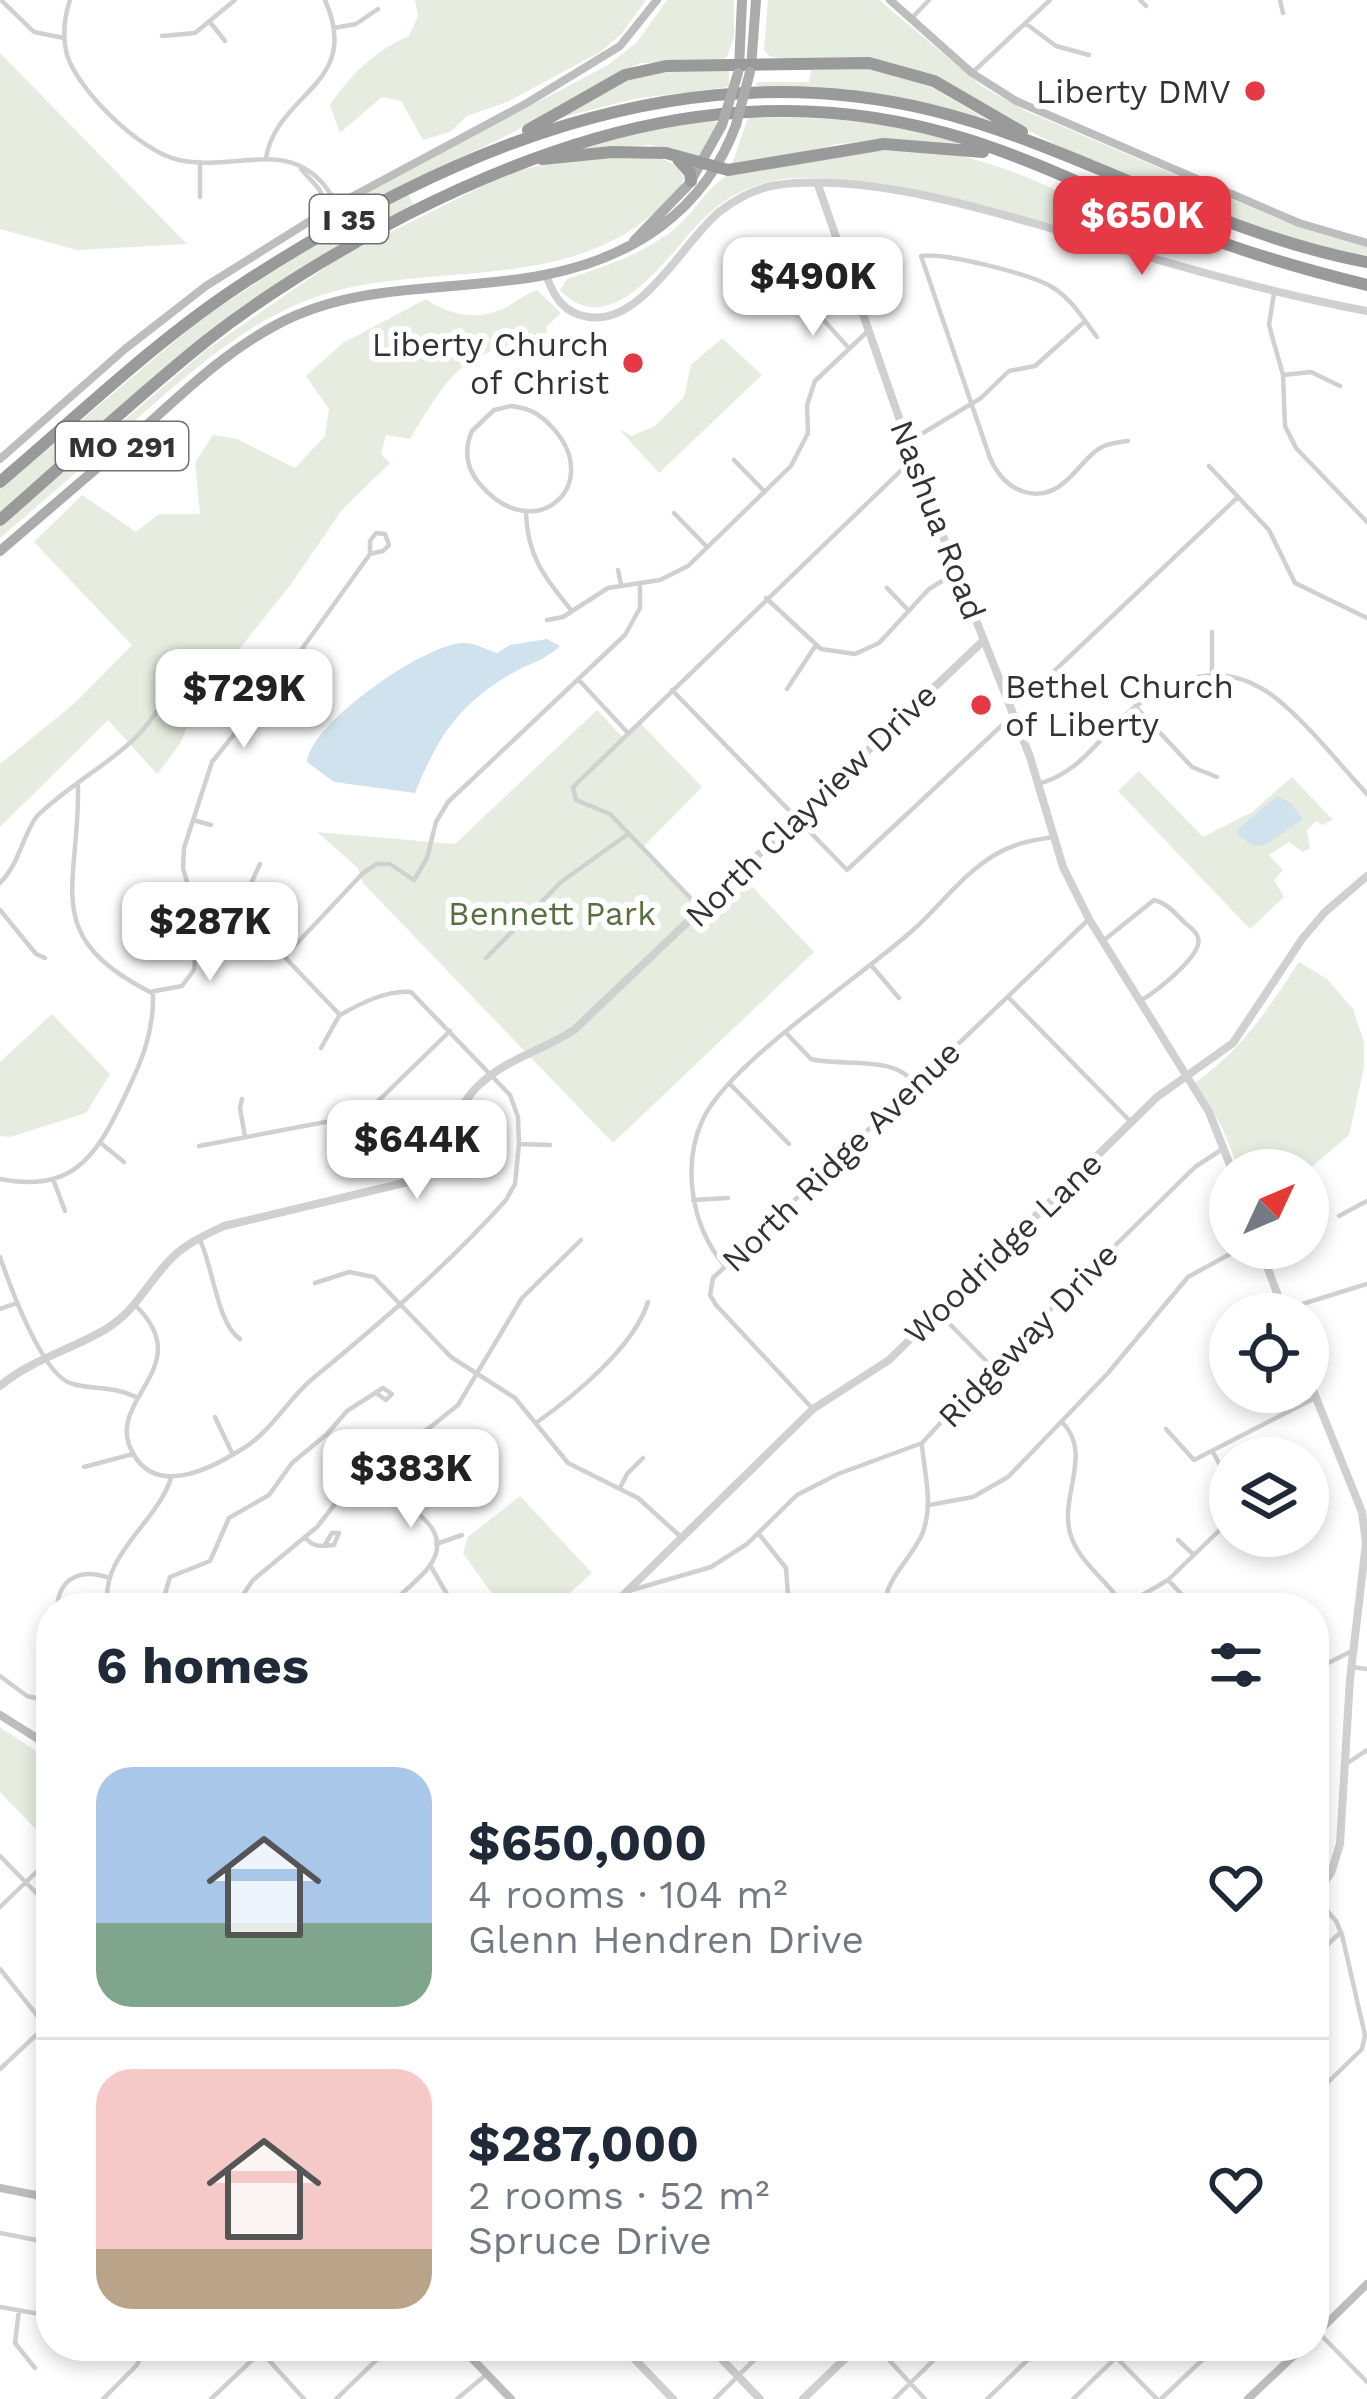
<!DOCTYPE html>
<meta charset="utf-8">
<style>
body{margin:0;font-family:"Work Sans",sans-serif;background:#f2f2f3;color:#1f2937;height:100vh;display:flex;flex-direction:column;font-size:45px;white-space:nowrap}
*{box-sizing:border-box;margin:0}
p{font-size:39px;color:#747a83}
.icon{flex:none;width:66px;height:66px;fill:none;stroke:currentColor;stroke-width:2;stroke-linecap:round;stroke-linejoin:round}
.map{position:relative;flex:1;overflow:hidden}
.drawer{position:absolute;left:36px;top:1593px;width:1293px;height:768px;display:flex;flex-direction:column;background:#fff;border-radius:48px;box-shadow:0 6px 18px #0003}
.drawer>*{flex:none}
.needle{width:78px;rotate:46deg}
.buttons{position:absolute;left:1209px;top:1149px;display:grid;gap:24px}
.buttons a{display:grid;place-items:center;width:120px;height:120px;border-radius:50%;background:#fff;box-shadow:0 6px 18px #0003;font-size:60px}
.price{position:absolute;translate:-50% -102px;padding:0 27px;border-radius:24px;background:#fff;color:#222;font-size:39px;line-height:78px;filter:drop-shadow(0 3px 6px #0008)}
.price::after{content:'';position:absolute;left:50%;top:72px;width:36px;height:27px;margin-left:-18px;background:inherit;clip-path:polygon(0 0,100% 0,50% 100%)}
.price.active{background:#e63946;color:#fff}
ul{padding:0;list-style:none}
li{display:flex;align-items:center;gap:36px;height:300px;padding:0 60px}
li+li{border-top:3px solid #e0e1e3}
li span{display:grid;place-items:center;flex:none;width:336px;height:240px;border-radius:36px;color:#555}
li>.icon{margin-inline-start:auto}
span .icon{width:144px;height:144px;fill:#fffc;stroke-width:1}
li b{font-size:51px}
h2{display:flex;justify-content:space-between;align-items:center;height:144px;padding:0 60px;font-size:51px}
.map>svg:first-child{display:block}
.green{fill:#e6ecdf}
.water{fill:#cfe2ee}
.lines{fill:none;stroke-linecap:round;stroke-linejoin:round}
.minor{stroke:#d0d0d0;stroke-width:4.5}
.tertiary{stroke:#d0d0d0;stroke-width:8}
.secondary{stroke:#bdbdbd;stroke-width:8}
.primary{stroke:#ababab;stroke-width:10}
.motorway{stroke:#9a9a9a;stroke-width:12}
.primary-bridge{stroke:#ababab;stroke-width:10}
.poi-dot{fill:#e63946;stroke:#fff;stroke-width:4.5}
.labels{text-anchor:middle;dominant-baseline:central;stroke-width:12;stroke-linejoin:round;paint-order:stroke}
.shield{fill:#fff;stroke:#707070;stroke-width:3}
.shield-label{font-size:30px;font-weight:bold;fill:#333}
.poi-label{font-size:33px;fill:#333;stroke:#fff;text-anchor:end}
.street-label{font-size:33px;fill:#333;stroke:#fff}
.park-label{font-size:33px;fill:#56703f;stroke:#fff}
</style>
<div class="map">
<svg width="1367" height="2399" viewBox="0 0 1367 2399">
<rect width="100%" height="100%" fill="#fff"/>
<path class="green" d="M415 0H646L622 33 602 51 507 102 467 116 450 132 423 140 401 101 382 97 340 133 330 105C349 76 377 49 409 36L418 16Z
M667 0H734V37L727 57 719 61 640 63 510 134 351 210 347 203 608 65 637 42Z
M768 0H879L983 87 1026 111 1281 220 1367 247V255C1254 237 1131 182 1029 131 985 109 944 80 897 65 855 52 810 66 769 56L764 50Z
M0 53 187 244 77 250 0 229Z
M875 68 912 76 988 120 847 89 756 86 757 82H809L811 70Z
M729 70V87L633 99 560 118 619 81 664 71Z
M748 118C817 117 901 119 966 146L881 140 838 144 744 166 732 164Z
M713 121 718 123 699 157 649 145 565 151 683 123Z
M932 150C999 161 1061 189 1119 225L1122 236 1110 238C1038 220 967 204 894 191 850 183 802 169 758 185 737 192 719 203 703 219 670 251 612 346 560 290L567 279C606 266 649 252 680 224 697 208 709 186 728 175L862 151Z
M621 157 662 159 677 165 684 179C678 193 666 203 654 213 569 286 451 266 347 288 258 308 192 371 125 429 84 466 42 502 0 538V527L206 350 339 258 510 172 555 162Z
M408 194 414 205 251 304 0 515V489L201 319 327 237Z
M537 290 561 313 547 326 546 337C461 354 454 367 410 439L386 435 381 454 390 463 342 510 291 584 197 702 180 744 157 774 108 720 0 827V764L75 703 132 645 34 542 82 495 136 532 159 514H200L195 462 213 435 237 439 295 468 325 436 329 409 306 376 343 343 426 299C449 315 476 321 502 309 514 304 523 295 537 290Z
M722 338 762 375 659 473 619 429 632 436 655 426 684 397 691 365Z
M597 710 625 740 641 724 702 787 644 846 706 912 743 877 814 952 613 1143 363 883 358 868 317 832 455 844Z
M1139 771 1203 837 1252 812 1292 777 1333 820 1322 825 1316 821 1307 830 1310 848 1303 852 1289 842 1269 855 1283 870 1274 880 1284 897 1250 929 1118 791Z
M1299 962 1327 979 1353 1009 1364 1042V1068L1349 1135 1308 1170H1239L1222 1127 1195 1083C1244 1047 1266 1012 1299 962Z
M52 1014 110 1074 86 1113 10 1137 0 1136V1062Z
M520 1496 592 1573 553 1608H489L495 1598 463 1553 468 1537Z
M0 1727 51 1761V1838L48 1842 0 1792Z"/>
<path class="water" d="M547 639 560 646C546 659 534 662 518 670 462 700 438 735 415 793L334 782 307 762C311 723 422 646 461 643 474 642 485 649 497 653L510 645Z
M1277 796 1291 803 1303 819 1265 845 1253 846 1238 835 1237 830Z"/>
<g class="lines">
<path class="minor" d="M1 0 34 32 64 38
M70 0C64 18 62 36 67 55 79 92 141 152 179 160 238 173 298 131 336 203
M1140 0 1146 6
M1280 0 1283 13
M912 18 929 0
M210 22 225 41
M1025 23 1056 46 1089 55
M334 28 356 24 378 9
M162 36 195 33 235 0
M972 73 1050 0
M266 158C277 92 363 85 325 0
M200 162V197
M301 169 319 189 328 208
M1274 293 1269 325 1283 375 1285 426 1296 448 1367 522
M794 301 811 306 847 346
M1097 337C1084 320 1071 298 1052 287 1030 274 944 252 921 256L990 458C1004 490 1037 507 1066 481 1078 471 1087 456 1100 448 1109 443 1119 442 1128 441
M1283 375 1311 372 1340 386
M511 406C528 408 539 413 551 426 607 484 534 550 479 483 466 468 464 449 472 431L494 410Z
M908 442 981 398 1009 371 1035 366 1083 323
M734 460 765 492
M1209 466 1269 530 1295 583 1367 618
M526 513C527 556 545 578 571 610
M674 513 707 547
M376 533 385 534 389 545 383 551 370 554V541Z
M618 570 621 584
M887 588 909 611
M766 598 821 649 855 654 879 643 929 589 955 573
M547 620 563 617 608 588 660 580 688 566 791 466 808 433 807 405 815 381 868 331
M1212 677V632
M578 679 627 732
M787 689 816 645
M672 690 847 870 1014 714
M1009 702 1030 694 1238 497
M1135 706 1192 767 1217 777
M1038 784C1075 774 1092 748 1118 722 1155 686 1210 658 1261 688 1295 707 1339 764 1367 794
M78 786C80 887 39 935 150 992L182 986 194 970 197 941 194 907 183 868 184 848 212 762 299 653 370 554
M193 820 211 825
M0 883C20 863 21 838 37 816 92 763 160 746 177 660
M239 909 260 864
M701 909 610 814 576 800 573 787 913 459
M0 910 36 954 45 958
M196 922 219 905H235L340 1015
M1103 941 1154 900C1167 903 1175 913 1185 923 1189 926 1197 932 1198 938 1204 955 1154 993 1140 1001
M286 955 363 873 377 864H390L414 880 427 858 436 822 448 802 625 635 640 608V583
M486 958 561 882 628 834
M871 965 899 998
M1009 998 1131 1122
M787 1034 811 1059C842 1067 899 1054 915 1086
M321 1048 339 1016
M730 1084 789 1144
M242 1099 240 1108 245 1137
M102 1144 124 1162
M519 1144 550 1145
M199 1146 352 1117 374 1105 450 1031
M0 1179C70 1193 95 1159 122 1102 140 1065 154 1035 153 994
M53 1179 65 1211
M693 1200 728 1198
M1339 1216 1367 1201
M199 1238C213 1265 217 1324 240 1339
M0 1257C10 1286 43 1378 73 1384 95 1390 114 1386 136 1397
M724 1265C692 1227 681 1166 703 1119 730 1062 861 977 913 930 940 906 962 875 993 856 1012 844 1032 840 1053 837
M315 1283 349 1272 374 1277 451 1357 515 1398 568 1463 638 1498 680 1536
M136 1306C200 1369 100 1400 134 1455 159 1498 216 1466 247 1446 272 1429 288 1400 311 1380 378 1325 448 1265 506 1200L515 1184 519 1144 518 1117 510 1095 411 992C387 990 361 1003 340 1015
M0 1309 17 1303
M1283 1310 1367 1284
M938 1312 992 1367
M813 1409 716 1305 710 1295 713 1278 1088 920
M215 1417 232 1453
M1062 1422C1095 1455 1056 1499 1072 1539 1082 1564 1109 1583 1124 1606
M536 1423C574 1396 634 1347 648 1302
M428 1429 436 1445 447 1449
M1166 1429 1194 1460 1315 1398
M434 1440 448 1441 447 1449
M1213 1452 1230 1484
M367 1463C375 1473 382 1484 392 1492 414 1512 456 1532 428 1568 417 1582 399 1595 386 1608
M84 1467 133 1454
M620 1488 627 1474 643 1458
M929 1505 973 1497 1008 1477 1108 1373 1188 1277 1241 1248
M759 1534 786 1568 789 1608
M1254 1536 1265 1551
M306 1538C313 1548 323 1546 334 1545L339 1533H332L324 1546
M1178 1540 1194 1555
M436 1544 462 1535
M430 1565 455 1608
M1168 1580 1193 1606
M632 1590 711 1567 747 1544 797 1495 838 1474 922 1443 992 1367 1140 1221 1195 1167 1221 1150
M164 1597 170 1577 210 1561 229 1518 269 1495 292 1463 327 1434 347 1411 383 1388 392 1394 386 1400 376 1393
M57 1608C59 1577 82 1568 109 1578
M109 1608C96 1559 158 1522 171 1478
M144 1608C174 1588 196 1596 227 1608
M234 1608 253 1580 317 1527 372 1457 428 1429 458 1405 522 1298 581 1240
M885 1608C883 1580 913 1558 923 1532 933 1503 925 1476 922 1446
M1120 1608 1168 1580 1230 1520
M1352 1667 1367 1669
M1314 1670 1352 1651
M0 1676 27 1696 51 1702
M1343 1766 1367 1750
M0 1856 51 1908
M1314 1896 1336 1921 1342 1935 1365 2035 1362 2049 1314 2096
M0 1907 51 1858
M1314 1957 1341 1932
M0 1969 51 2033
M1314 1990 1325 2003 1314 2021
M0 2069 51 2021
M0 2233 51 2243
M0 2307 51 2316
M19 2310 15 2343 35 2368
M1318 2332 1367 2382
M256 2346 304 2399
M876 2346 925 2399
M1105 2346 1157 2399
M103 2399 137 2365 145 2346
M211 2399 267 2346
M336 2399 391 2346
M457 2399 487 2374
M715 2399 768 2346
M894 2399 948 2346
M987 2399 1042 2346
M1073 2399 1128 2346
M1161 2399 1217 2346"/>
<path class="tertiary" d="M818 185 919 475 1030 757 1063 867 1089 919 1209 1112 1232 1170
M546 275C554 297 564 314 589 317 642 325 683 242 719 212 736 199 757 188 777 185 878 171 1021 220 1118 248 1201 273 1282 295 1367 311
M1260 1248 1285 1314
M1308 1378 1362 1512 1366 1543 1350 1679 1340 1844 1331 1873 1314 1896
M0 1386C32 1359 71 1350 106 1329 138 1310 150 1277 176 1254 190 1242 207 1234 224 1226L408 1182C457 1154 443 1121 478 1086 507 1058 542 1051 574 1030L984 640
M610 1608 813 1409 889 1360 1157 1097 1233 1043 1302 939 1325 912 1367 876
M622 2346 673 2399
M709 2346 760 2399
M803 2399 858 2346"/>
<path class="secondary" d="M890 0 972 73 1016 101 1299 223 1367 243
M0 459 125 349 206 286 329 209 527 103 620 46 657 0
M0 1715 51 1747
M0 2188 51 2198
M1314 2336 1367 2284
M460 2346 511 2399
M1248 2399 1304 2346"/>
<path class="primary" d="M751 68 756 0
M739 69 742 0
M634 241 689 184 722 125
M0 551C49 509 97 468 146 426 187 389 227 351 276 325 359 280 455 293 544 275 633 258 704 211 736 125"/>
<path class="motorway" d="M528 130 625 75 666 66 869 63 934 81 1022 132
M542 159 612 152 666 153 728 170 884 144 983 152
M678 159 690 173 691 181
M0 482C78 416 154 342 239 286 445 151 680 49 931 110 1081 147 1214 234 1367 262
M0 520C69 460 135 398 206 341 267 293 337 251 406 215 585 124 768 77 966 139 1047 164 1123 205 1202 235 1255 256 1311 271 1367 285"/>
<path class="primary-bridge" d="M722 125 738 73
M736 125 750 72"/>
</g>
<g class="poi-dot">
<circle cx="1255" cy="91" r="12"/>
<circle cx="633" cy="363" r="12"/>
<circle cx="981" cy="705" r="12"/>
</g>
<g class="labels">
<g class="shield">
<rect x="310" y="195" width="78" height="48" rx="9"/>
<rect x="56" y="422" width="132" height="48" rx="9"/>
</g>
<g class="shield-label">
<text x="349" y="219">I 35</text>
<text x="122" y="446">MO 291</text>
</g>
<g class="poi-label">
<text x="1231" y="91">Liberty DMV</text>
<text x="609" y="344">Liberty Church<tspan x="609" dy="38">of Christ</tspan></text>
<text x="1005" y="686" text-anchor="start">Bethel Church<tspan x="1005" dy="38">of Liberty</tspan></text>
</g>
<g class="street-label">
<text transform="translate(938 520) rotate(69)">Nashua Road</text>
<text transform="translate(811 805) rotate(-44)">North Clayview Drive</text>
<text transform="translate(841 1156) rotate(-44)">North Ridge Avenue</text>
<text transform="translate(1003 1248) rotate(-44)">Woodridge Lane</text>
<text transform="translate(1028 1335) rotate(-46)">Ridgeway Drive</text>
</g>
<g class="park-label">
<text x="552" y="913">Bennett Park</text>
</g>
</g>
</svg>
<div class="buttons">
<a><svg class="needle" viewBox="-14 -14 28 28"><path d="M0-13l5 13h-10z" fill="#e53935"/><path d="M0 13l5-13h-10z" fill="#747a83"/></svg></a>
<a><svg class="icon" aria-label="locate" viewBox="0 0 24 24"><circle cx="12" cy="12" r="6"/><path d="M12 2v4M12 18v4M2 12h4M18 12h4"/></svg></a>
<a><svg class="icon" aria-label="layers" viewBox="0 0 24 24"><path d="M12 4l9 5-9 5-9-5zM3 14l9 5 9-5"/></svg></a>
</div>
<b class="price active" style="left:1142px;top:278px">$650K</b>
<b class="price" style="left:813px;top:339px">$490K</b>
<b class="price" style="left:244px;top:751px">$729K</b>
<b class="price" style="left:210px;top:984px">$287K</b>
<b class="price" style="left:417px;top:1202px">$644K</b>
<b class="price" style="left:411px;top:1531px">$383K</b>
<section class="drawer">
<h2>6 homes<svg class="icon" aria-label="filters" viewBox="0 0 24 24"><path d="M4 7h16M4 17h16"/><circle cx="9" cy="7" r="2"/><circle cx="15" cy="17" r="2"/></svg></h2>
<ul>
<li><span style="background:linear-gradient(#a9c7e8 65%,#7fa58c 0)"><svg class="icon" aria-label="home" viewBox="0 0 24 24"><path d="M3 11l9-7 9 7M6 9v11h12V9"/></svg></span><div><b>$650,000</b><p>4 rooms · 104 m²</p><p>Glenn Hendren Drive</p></div><svg class="icon" aria-label="heart" viewBox="0 0 24 24"><path d="M12 20l-8-8c-3-5 5-10 8-4 3-6 11-1 8 4z"/></svg></li>
<li><span style="background:linear-gradient(#f6c9c9 75%,#b9a48a 0)"><svg class="icon" aria-label="home" viewBox="0 0 24 24"><path d="M3 11l9-7 9 7M6 9v11h12V9"/></svg></span><div><b>$287,000</b><p>2 rooms · 52 m²</p><p>Spruce Drive</p></div><svg class="icon" aria-label="heart" viewBox="0 0 24 24"><path d="M12 20l-8-8c-3-5 5-10 8-4 3-6 11-1 8 4z"/></svg></li>
</ul>
</section>
</div>
